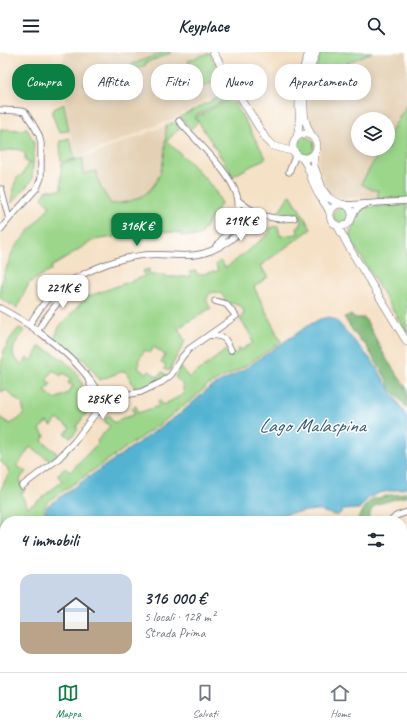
<!DOCTYPE html>
<html lang="it">
<meta charset="utf-8">
<style>
body{margin:0;font-family:Caveat,sans-serif;background:#f2f2f3;color:#1f2937;height:100vh;display:flex;flex-direction:column;font-size:15px;white-space:nowrap}
*{box-sizing:border-box;margin:0}
p{font-size:13px;color:#747a83}
.icon{flex:none;width:22px;height:22px;fill:none;stroke:currentColor;stroke-width:2;stroke-linecap:round;stroke-linejoin:round}
.map{position:relative;flex:1;overflow:hidden}
.sheet{position:absolute;left:0px;top:464px;width:407px;height:156px;display:flex;flex-direction:column;background:#fff;border-radius:16px 16px 0 0;box-shadow:0 2px 10px #0003}
.sheet>*{flex:none}
.hud{position:absolute;left:12px;top:12px;width:383px;height:36px;display:flex;gap:8px}
.fabs{position:absolute;left:351px;top:60px;display:grid;gap:8px}
.fabs a{display:grid;place-items:center;width:44px;height:44px;border-radius:50%;background:#fff;box-shadow:0 2px 10px #0003;font-size:20px}
.price{position:absolute;translate:-50% -34px;padding:0 9px;border-radius:8px;background:#fff;color:#222;font-size:13px;line-height:26px;filter:drop-shadow(0 1px 2px #0008)}
.price::after{content:'';position:absolute;left:50%;top:24px;width:12px;height:9px;margin-left:-6px;background:inherit;clip-path:polygon(0 0,100% 0,50% 100%)}
.price.selected{background:#0b8043;color:#fff}
ul{padding:0;list-style:none}
li{display:flex;align-items:center;gap:12px;height:100px;padding:0 20px}
li span{display:grid;place-items:center;flex:none;width:112px;height:80px;border-radius:12px;color:#555}
li>.icon{margin-inline-start:auto}
span .icon{width:48px;height:48px;fill:#fffc;stroke-width:1}
li b{font-size:17px}
h2{display:flex;justify-content:space-between;align-items:center;height:48px;padding:0 20px;font-size:17px}
.chip{padding:0 14px;border-radius:16px;background:#fff;box-shadow:0 2px 10px #0003;font-size:14px;line-height:36px}
.chip.selected{background:#0b8043;color:#fff}
header{display:flex;justify-content:space-between;align-items:center;height:52px;padding:0 20px;background:#fff;font-size:18px;font-weight:600}
.menu{display:flex;justify-content:space-around;align-items:center;height:56px;border-top:1px solid #e0e1e3;background:#fff;font-size:11px;color:#747a83}
.menu a{display:grid;justify-items:center;gap:2px}
.menu .selected{color:#0b8043}
.map>svg:first-child{display:block}
.built{fill:#e4d1b5}
.green{fill:#9bd68a;stroke:#5e7c62;fill-rule:evenodd}
.forest{fill:#7cb776;stroke:#4f6c58}
.water{fill:#53b3d1;stroke:#3a6a86}
.lines{fill:none;stroke-linecap:round;stroke-linejoin:round}
.minor-casing{stroke:#6c656c;stroke-width:7}
.tertiary-casing{stroke:#6c656c;stroke-width:8}
.minor{stroke:#fff;stroke-width:5.5}
.tertiary{stroke:#fff;stroke-width:7}
.labels{text-anchor:middle;dominant-baseline:central;stroke-width:3;stroke-linejoin:round;paint-order:stroke}
.water-label{font-size:20px;font-style:italic;fill:#365c77;stroke:#fff}
</style>
<header><svg class="icon" aria-label="menu" viewBox="0 0 24 24"><path d="M4 6h16M4 12h16M4 18h16"/></svg>Keyplace<svg class="icon" aria-label="search" viewBox="0 0 24 24"><circle cx="10" cy="10" r="6"/><path d="M15 15l6 6"/></svg></header>
<div class="map">
<svg width="407" height="620" viewBox="0 0 407 620">
<rect width="100%" height="100%" fill="#fff"/>
<filter id="ink" filterUnits="userSpaceOnUse"><feTurbulence type="fractalNoise" baseFrequency=".025" numOctaves="2"/><feDisplacementMap in="SourceGraphic" scale="8" xChannelSelector="R" yChannelSelector="G"/><feConvolveMatrix kernelMatrix="1 2 1 2 8 2 1 2 1" color-interpolation-filters="sRGB"/></filter>
<filter id="wash" filterUnits="userSpaceOnUse"><feTurbulence type="fractalNoise" baseFrequency=".012" numOctaves="4" result="noise"/><feDisplacementMap in="SourceGraphic" scale="16" xChannelSelector="R" yChannelSelector="G"/><feGaussianBlur stdDeviation="0.9" result="paint"/><feColorMatrix in="noise" values="0 0 0 0 0 0 0 0 0 0 0 0 0 0 0 0 0 1.4 0 .05"/><feComposite in="paint" operator="in"/></filter>
<g filter="url(#wash)">
<rect width="100%" height="100%" fill="#f5e1c6"/>
<path class="built" d="M64 0H211L230 36 172 67 78 105 72 90 68 67 63 29Z
M372 0H407V52L388 85V67H358V97H381L361 132 378 138V147L337 146 329 142 327 138 319 116 318 111 322 93 309 72 308 54 309 43 313 26Z
M166 74 165 103 157 130 149 139 137 147 111 153 100 134 96 119 83 122V106Z"/>
<path class="green" d="M164 0H170L171 1 145 11 146 13 85 35 84 31Z
M321 0H372L313 26Z
M210 1 220 28 198 36 188 9Z
M228 40 231 45 194 65 198 70 191 77 180 65Z
M232 46 266 106 233 124 196 66Z
M64 52 69 79 59 80 52 62 54 57Z
M407 52V146L378 147V138H373L361 132 381 97H388V85Z
M174 70 180 76 167 89C181 103 218 134 221 152L199 184H181V181L158 179 114 183V185L94 188 71 202V203L51 215 52 217 29 231 17 256 0 246V234L13 198 50 154 42 146 47 138H61V112L83 106V122L96 119 100 134 111 152C162 149 165 116 166 74Z
M26 75 34 90 33 111 25 109V101C18 95 8 97 0 101V77L23 78Z
M296 94a9 9 0 1 1 18 0a9 9 0 1 1-18 0Z
M69 86 76 107 61 110 60 89Z
M28 111H33L32 128 12 151 14 133 17 126 23 122Z
M291 143 311 177 260 214 268 225 254 235 281 290 245 314 207 334 194 346 160 372 49 449 45 453 43 469H5V476L0 471V439L9 421 7 415 0 409V365L10 372 19 367 24 361 22 351 18 349 6 338 0 340C0 315 0 295 19 276L25 279C15 291 5 303 23 313L27 306 32 309 39 295C50 297 74 314 79 325 82 329 82 335 85 339L88 338 90 340 81 346 83 351 89 350 93 353 91 357 90 356 76 375 78 377 71 386 65 382 70 376 57 367 52 374 47 370 39 377 45 384 42 389 57 401 51 409 30 395 17 414 26 420C17 429 20 429 25 439L21 441 27 455 34 452 62 429 57 423 65 416 70 420 98 391 97 389 110 374 104 369 109 363 114 371 124 365 125 366 135 362 132 356 136 354 138 361 159 354 158 349 160 348 163 353 184 342 182 332 175 325 181 315 189 326 226 298C228 301 233 303 237 301L238 297 240 296 241 298 253 291 251 286 252 285 240 267 244 261C243 250 233 254 226 249 224 246 223 243 220 241L213 240C205 244 205 250 211 256L178 276 185 289 169 319 164 317 166 313 161 311 165 303 154 295 150 301 145 298 138 309 140 311 138 316 146 322 149 319 158 325 162 320 167 323 163 328 135 340 134 334 126 320 123 319 100 328 88 311 55 286 59 275 87 245 145 224 143 219 149 217V223H166V225H190V220L196 219 197 223 218 219 216 212 220 209 226 216 270 181V176L278 174 280 184 298 182 297 175 300 174 302 170 299 163 295 161 288 165 276 164 288 145ZM53 318 61 324 63 321 71 326 68 331 73 334 68 341 55 347 45 339 51 331 46 328Z
M407 153V282L351 188 350 181 359 164V160L361 157 366 155Z
M333 163a8 8 0 1 1 16 0a8 8 0 1 1-16 0Z
M0 511H5V548H0Z
M0 569 5 571V615H16L18 620H0Z
M76 615H235L236 620H76Z"/>
<path class="forest" d="M350 263 356 266H364L366 268 387 308 407 337V356L390 336 387 328 365 292C356 286 350 274 344 265Z
M407 440V444C401 445 398 446 392 448 378 452 370 452 369 469H356L363 459 364 455 370 449 374 447 391 443 400 442Z"/>
<path class="water" d="M330 265 336 268 373 310 407 365V436L379 441 369 446 359 457 344 458 337 464 317 458 291 461 268 469H44L47 454 181 361 208 337 246 316 309 273 320 267Z"/>
</g>
<g filter="url(#ink)">
<g class="lines">
<defs>
<path id="minor" d="M0 58 20 59 25 60 34 74 39 83 41 91V126L37 136 9 167
M179 69C195 88 236 125 238 149 240 166 227 182 216 194
M289 120 296 102
M0 137H1L9 167 0 178
M239 149C256 163 272 169 294 166
M345 153 407 149
M352 164 358 156 365 153
M0 256C27 270 61 294 81 317 89 326 95 335 101 344
M29 273C34 266 39 257 45 250 51 242 60 237 68 231 92 216 117 206 145 203 162 201 178 205 194 203 218 201 242 181 257 162
M37 280C47 261 62 247 74 230
M210 283C224 284 225 285 231 298
M96 349 100 345H115L141 340 162 330 171 323 182 305 189 297 236 264 226 252 215 249
M95 363 106 351 113 346
M22 434 58 407 75 389 95 362 96 349 88 327
M391 469 396 464 407 460
M0 563 5 564
M40 615 43 620
M359 615 362 620"/>
<path id="tertiary" d="M213 0 266 87 273 94 295 100
M293 94a12 12 0 1 1 24 0a12 12 0 1 1-24 0Z
M297 84C301 72 298 59 299 46 299 30 304 15 309 0
M312 84C296 59 307 25 316 0
M315 100 314 114 323 138 329 146 341 152
M302 106C311 116 311 132 319 143 323 150 328 154 330 162
M330 163a11 11 0 1 1 22 0a11 11 0 1 1-22 0Z
M337 173 350 197 407 290"/>
</defs>
<use href="#minor" class="minor-casing"/>
<use href="#tertiary" class="tertiary-casing"/>
<use href="#minor" class="minor"/>
<use href="#tertiary" class="tertiary"/>
</g>
</g>
<g class="labels">
<g class="water-label">
<text x="312" y="373">Lago Malaspina</text>
</g>
</g>
</svg>
<div class="fabs">
<a><svg class="icon" aria-label="layers" viewBox="0 0 24 24"><path d="M12 4l9 5-9 5-9-5zM3 14l9 5 9-5"/></svg></a>
</div>
<b class="price" style="left:241px;top:190px">219K €</b>
<b class="price selected" style="left:137px;top:195px">316K €</b>
<b class="price" style="left:63px;top:257px">221K €</b>
<b class="price" style="left:103px;top:368px">285K €</b>
<div class="hud">
<a class="chip selected">Compra</a>
<a class="chip">Affitta</a>
<a class="chip">Filtri</a>
<a class="chip">Nuovo</a>
<a class="chip">Appartamento</a>
</div>
<section class="sheet">
<h2>4 immobili<svg class="icon" aria-label="filters" viewBox="0 0 24 24"><path d="M4 7h16M4 17h16"/><circle cx="9" cy="7" r="2"/><circle cx="15" cy="17" r="2"/></svg></h2>
<ul>
<li><span style="background:linear-gradient(#c9d6e8 60%,#b9a48a 0)"><svg class="icon" aria-label="home" viewBox="0 0 24 24"><path d="M3 11l9-7 9 7M6 9v11h12V9"/></svg></span><div><b>316 000 €</b><p>5 locali · 128 m²</p><p>Strada Prima</p></div></li>
</ul>
</section>
</div>
<nav class="menu">
<a class="selected"><svg class="icon" aria-label="map" viewBox="0 0 24 24"><path d="M3 6l6-2 6 2 6-2v14l-6 2-6-2-6 2zM9 4v14M15 6v14"/></svg>Mappa</a>
<a><svg class="icon" aria-label="saved" viewBox="0 0 24 24"><path d="M7 4h10v16l-5-4-5 4z"/></svg>Salvati</a>
<a><svg class="icon" aria-label="home" viewBox="0 0 24 24"><path d="M3 11l9-7 9 7M6 9v11h12V9"/></svg>Home</a>
</nav>
